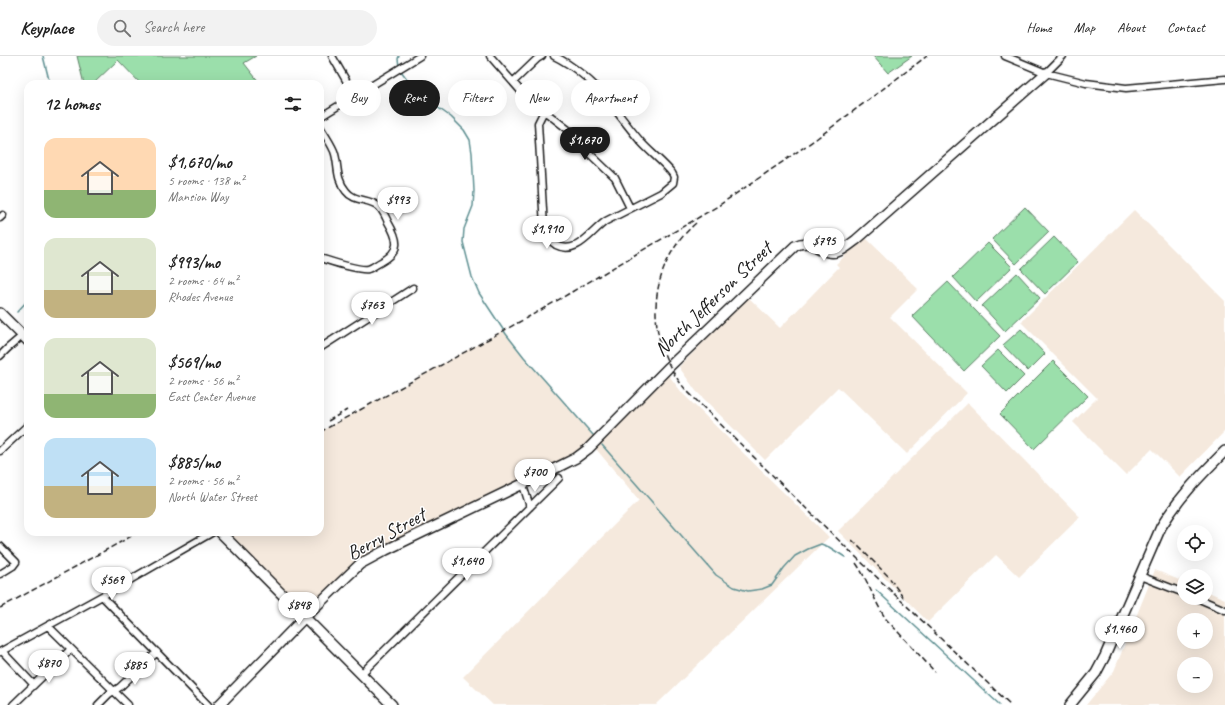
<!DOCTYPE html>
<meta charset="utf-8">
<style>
body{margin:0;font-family:Caveat,sans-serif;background:#f2f2f2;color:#222;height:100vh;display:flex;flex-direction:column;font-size:15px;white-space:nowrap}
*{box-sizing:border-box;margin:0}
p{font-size:13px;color:#767676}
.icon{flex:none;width:22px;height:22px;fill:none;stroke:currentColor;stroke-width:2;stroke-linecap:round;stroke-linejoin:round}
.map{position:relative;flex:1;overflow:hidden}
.drawer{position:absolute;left:24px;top:24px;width:300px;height:456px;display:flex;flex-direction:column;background:#fff;border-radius:12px;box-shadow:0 4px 16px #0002}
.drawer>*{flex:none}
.top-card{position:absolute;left:336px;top:24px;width:380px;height:36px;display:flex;gap:8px}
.buttons{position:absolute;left:1177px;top:469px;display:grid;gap:8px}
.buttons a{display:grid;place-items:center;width:36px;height:36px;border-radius:50%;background:#fff;box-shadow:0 4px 16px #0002;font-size:20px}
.price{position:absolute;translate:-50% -34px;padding:0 9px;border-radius:14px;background:#fff;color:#222;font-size:13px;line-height:26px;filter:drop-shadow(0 1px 2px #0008)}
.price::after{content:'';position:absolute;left:50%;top:24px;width:12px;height:9px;margin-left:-6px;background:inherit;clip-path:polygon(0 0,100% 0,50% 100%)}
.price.on{background:#1c1c1c;color:#fff}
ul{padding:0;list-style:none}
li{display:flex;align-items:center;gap:12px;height:100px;padding:0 20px}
li span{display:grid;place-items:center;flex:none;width:112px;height:80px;border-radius:12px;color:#555}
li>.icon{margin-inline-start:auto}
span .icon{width:48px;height:48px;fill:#fffc;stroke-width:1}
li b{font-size:17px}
h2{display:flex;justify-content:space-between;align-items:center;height:48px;padding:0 20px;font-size:17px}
.tag{padding:0 14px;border-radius:18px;background:#fff;box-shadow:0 4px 16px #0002;font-size:14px;line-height:36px}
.tag.on{background:#1c1c1c;color:#fff}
header{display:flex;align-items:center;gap:24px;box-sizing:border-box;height:56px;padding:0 20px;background:#fff;border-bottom:1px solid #e0e0e0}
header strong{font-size:19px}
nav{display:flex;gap:22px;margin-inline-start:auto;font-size:14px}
.search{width:280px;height:36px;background:#f2f2f2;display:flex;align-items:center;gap:10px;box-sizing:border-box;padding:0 14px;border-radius:22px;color:#767676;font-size:15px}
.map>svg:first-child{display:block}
.built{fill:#f5e9dd;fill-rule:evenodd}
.green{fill:#9bdfab;stroke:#5c7e64}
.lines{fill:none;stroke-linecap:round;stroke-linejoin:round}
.stream{stroke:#5f9092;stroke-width:1.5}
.street-casing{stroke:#1c1c1c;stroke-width:9}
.secondary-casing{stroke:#1c1c1c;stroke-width:12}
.street{stroke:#fff;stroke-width:6}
.secondary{stroke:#fff;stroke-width:9}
.rail{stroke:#1c1c1c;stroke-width:1.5;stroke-dasharray:6 3;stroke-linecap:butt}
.labels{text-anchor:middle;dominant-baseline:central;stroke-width:3;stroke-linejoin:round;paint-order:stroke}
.street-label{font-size:20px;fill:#1c1c1c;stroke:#fff}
</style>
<header>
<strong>Keyplace</strong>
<div class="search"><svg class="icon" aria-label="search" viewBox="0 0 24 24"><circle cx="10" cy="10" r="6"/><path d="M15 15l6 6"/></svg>Search here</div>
<nav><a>Home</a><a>Map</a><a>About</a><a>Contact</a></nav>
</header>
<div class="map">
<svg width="1225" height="649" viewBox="0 0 1225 649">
<rect width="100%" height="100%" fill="#fff"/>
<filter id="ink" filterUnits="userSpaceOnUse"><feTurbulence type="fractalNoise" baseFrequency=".025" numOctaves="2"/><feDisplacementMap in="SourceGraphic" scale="8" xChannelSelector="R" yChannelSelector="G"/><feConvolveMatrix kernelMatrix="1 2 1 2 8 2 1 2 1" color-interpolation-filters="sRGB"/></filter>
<g filter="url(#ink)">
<path class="built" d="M1134 154 1225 245V375L1180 421 1152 393 1126 419 1073 366 1097 342 1021 266Z
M865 181 918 233 890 261 967 337 907 398 838 331 765 404 696 335 679 311 748 241 780 272 839 211 836 208Z
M504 274 524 301 597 384 588 393 360 508 305 561 220 476H320V376Z
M667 317 683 338 829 481 656 649H493L463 621 639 444 596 393Z
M968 347 1080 461 1019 521 996 499 928 566 838 475Z
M1155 514 1184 526V542H1206V535L1225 543V649H1086L1114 615ZM1184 564H1206V586H1184ZM1184 608H1206V630H1184Z"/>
<path class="green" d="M77 0H256L244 7 259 26 256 28H141L118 4 93 28H84Z
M873 0H912L888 17Z
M1025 151 1049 176 1016 208 992 183Z
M1054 181 1078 206 1045 238 1021 213Z
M988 187 1012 211 976 246 953 221Z
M1017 217 1040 242 1005 275 982 250Z
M948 226 1000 280 964 315 912 260Z
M1021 273 1045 298 1028 315 1003 289Z
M998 294 1024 320 1007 337 981 310Z
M1053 305 1088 340 1034 393 1000 358Z"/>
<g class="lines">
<path class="stream" d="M43 0 50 28
M399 0 398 3 399 10
M401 15 423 44 437 51 451 61 464 74 470 84 472 97 474 135 473 150 464 173 463 186 472 221 479 237 506 278 524 301 593 379
M17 256 28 244
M602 389 716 519 734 531 748 535 762 533 772 529 784 512 795 500 808 493 821 488 829 491 845 501
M876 534 1000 649"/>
<defs>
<path id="street" d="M332 0 355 40
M490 0 526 41 579 82 589 97 615 122 630 152
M1005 0 1046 17 1086 27 1126 32 1225 23
M1046 17 1063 0
M513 26 537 3 542 0
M544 55 538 67 544 171C546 179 549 185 556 189 577 200 591 175 606 165L661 137 673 127 674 121 672 117C663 106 651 97 641 86 629 72 618 57 607 43 594 27 573 9 554 0
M320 61 420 0
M320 71C325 79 330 86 334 95 339 108 335 122 346 135 354 146 369 142 378 150 383 154 385 160 388 166 398 183 402 195 381 206 377 208 372 212 368 213 358 215 330 205 320 202
M0 162 3 159
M320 292 413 232
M0 300 8 292 28 275
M0 395 28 369
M523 429 530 451
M0 490 16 506 13 510 0 518
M1140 520 1184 537
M102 540 208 649
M1197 542 1225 554
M48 570 128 649
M2 595 34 629
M0 596 102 540 213 476
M361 618 559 422
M13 649 71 593
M98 649 109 638 120 631 157 596"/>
<path id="secondary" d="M0 257 28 285
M220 476 392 649
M219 649 305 561 360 508 386 494 560 410 576 402 588 393 669 311 795 190C813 180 820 200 837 196 844 194 850 188 856 184L1046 17
M1070 649 1096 617 1105 600 1161 471C1180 440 1200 420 1225 395"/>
</defs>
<use href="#street" class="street-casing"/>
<use href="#secondary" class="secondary-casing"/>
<use href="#street" class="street"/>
<use href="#secondary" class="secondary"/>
<path class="rail" d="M696 167C646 211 643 284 686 334 793 440 901 546 1011 649
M328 365 347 354
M320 376 541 254 718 150 816 83 927 0
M852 484 889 521 904 543
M856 507C868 524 874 545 886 563L935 616
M0 552 139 476"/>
</g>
</g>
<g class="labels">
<g class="street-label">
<text transform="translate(713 243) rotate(-44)">North Jefferson Street</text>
<text transform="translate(386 478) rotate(-29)">Berry Street</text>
</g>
</g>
</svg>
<div class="buttons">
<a><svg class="icon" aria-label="locate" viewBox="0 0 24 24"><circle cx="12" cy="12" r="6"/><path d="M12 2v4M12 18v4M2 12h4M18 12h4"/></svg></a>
<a><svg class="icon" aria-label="layers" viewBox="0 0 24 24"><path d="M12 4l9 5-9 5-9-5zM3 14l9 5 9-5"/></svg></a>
<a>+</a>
<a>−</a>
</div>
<b class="price on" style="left:585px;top:105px">$1,670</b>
<b class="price" style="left:398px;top:165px">$993</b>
<b class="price" style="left:547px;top:194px">$1,910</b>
<b class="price" style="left:824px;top:206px">$795</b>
<b class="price" style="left:372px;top:270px">$763</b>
<b class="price" style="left:535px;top:437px">$700</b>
<b class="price" style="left:467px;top:526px">$1,640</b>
<b class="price" style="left:112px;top:545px">$569</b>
<b class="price" style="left:299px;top:570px">$848</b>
<b class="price" style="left:1120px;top:594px">$1,460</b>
<b class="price" style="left:49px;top:628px">$870</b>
<b class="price" style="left:135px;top:630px">$885</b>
<div class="top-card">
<a class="tag">Buy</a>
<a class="tag on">Rent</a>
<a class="tag">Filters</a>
<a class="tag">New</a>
<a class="tag">Apartment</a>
</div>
<section class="drawer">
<h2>12 homes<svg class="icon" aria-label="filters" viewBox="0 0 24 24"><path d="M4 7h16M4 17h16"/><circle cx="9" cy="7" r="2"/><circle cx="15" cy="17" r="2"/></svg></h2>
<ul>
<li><span style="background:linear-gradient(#ffd9b3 65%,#8fb573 0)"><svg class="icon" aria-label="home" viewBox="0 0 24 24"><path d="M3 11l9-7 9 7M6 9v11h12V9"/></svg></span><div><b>$1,670/mo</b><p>5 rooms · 138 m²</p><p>Mansion Way</p></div></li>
<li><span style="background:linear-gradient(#dfe7d0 65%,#c2b280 0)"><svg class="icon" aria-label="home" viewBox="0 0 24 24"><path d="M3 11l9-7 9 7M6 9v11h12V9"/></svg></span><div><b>$993/mo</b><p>2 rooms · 64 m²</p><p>Rhodes Avenue</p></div></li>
<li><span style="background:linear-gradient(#dfe7d0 70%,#8fb573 0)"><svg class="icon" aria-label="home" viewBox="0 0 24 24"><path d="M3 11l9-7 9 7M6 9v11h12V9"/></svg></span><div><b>$569/mo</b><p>2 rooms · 56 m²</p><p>East Center Avenue</p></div></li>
<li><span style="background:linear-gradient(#bfe0f5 60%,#c2b280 0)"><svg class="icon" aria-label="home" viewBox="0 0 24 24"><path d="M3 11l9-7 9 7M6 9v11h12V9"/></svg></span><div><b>$885/mo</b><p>2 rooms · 56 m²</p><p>North Water Street</p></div></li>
</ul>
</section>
</div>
